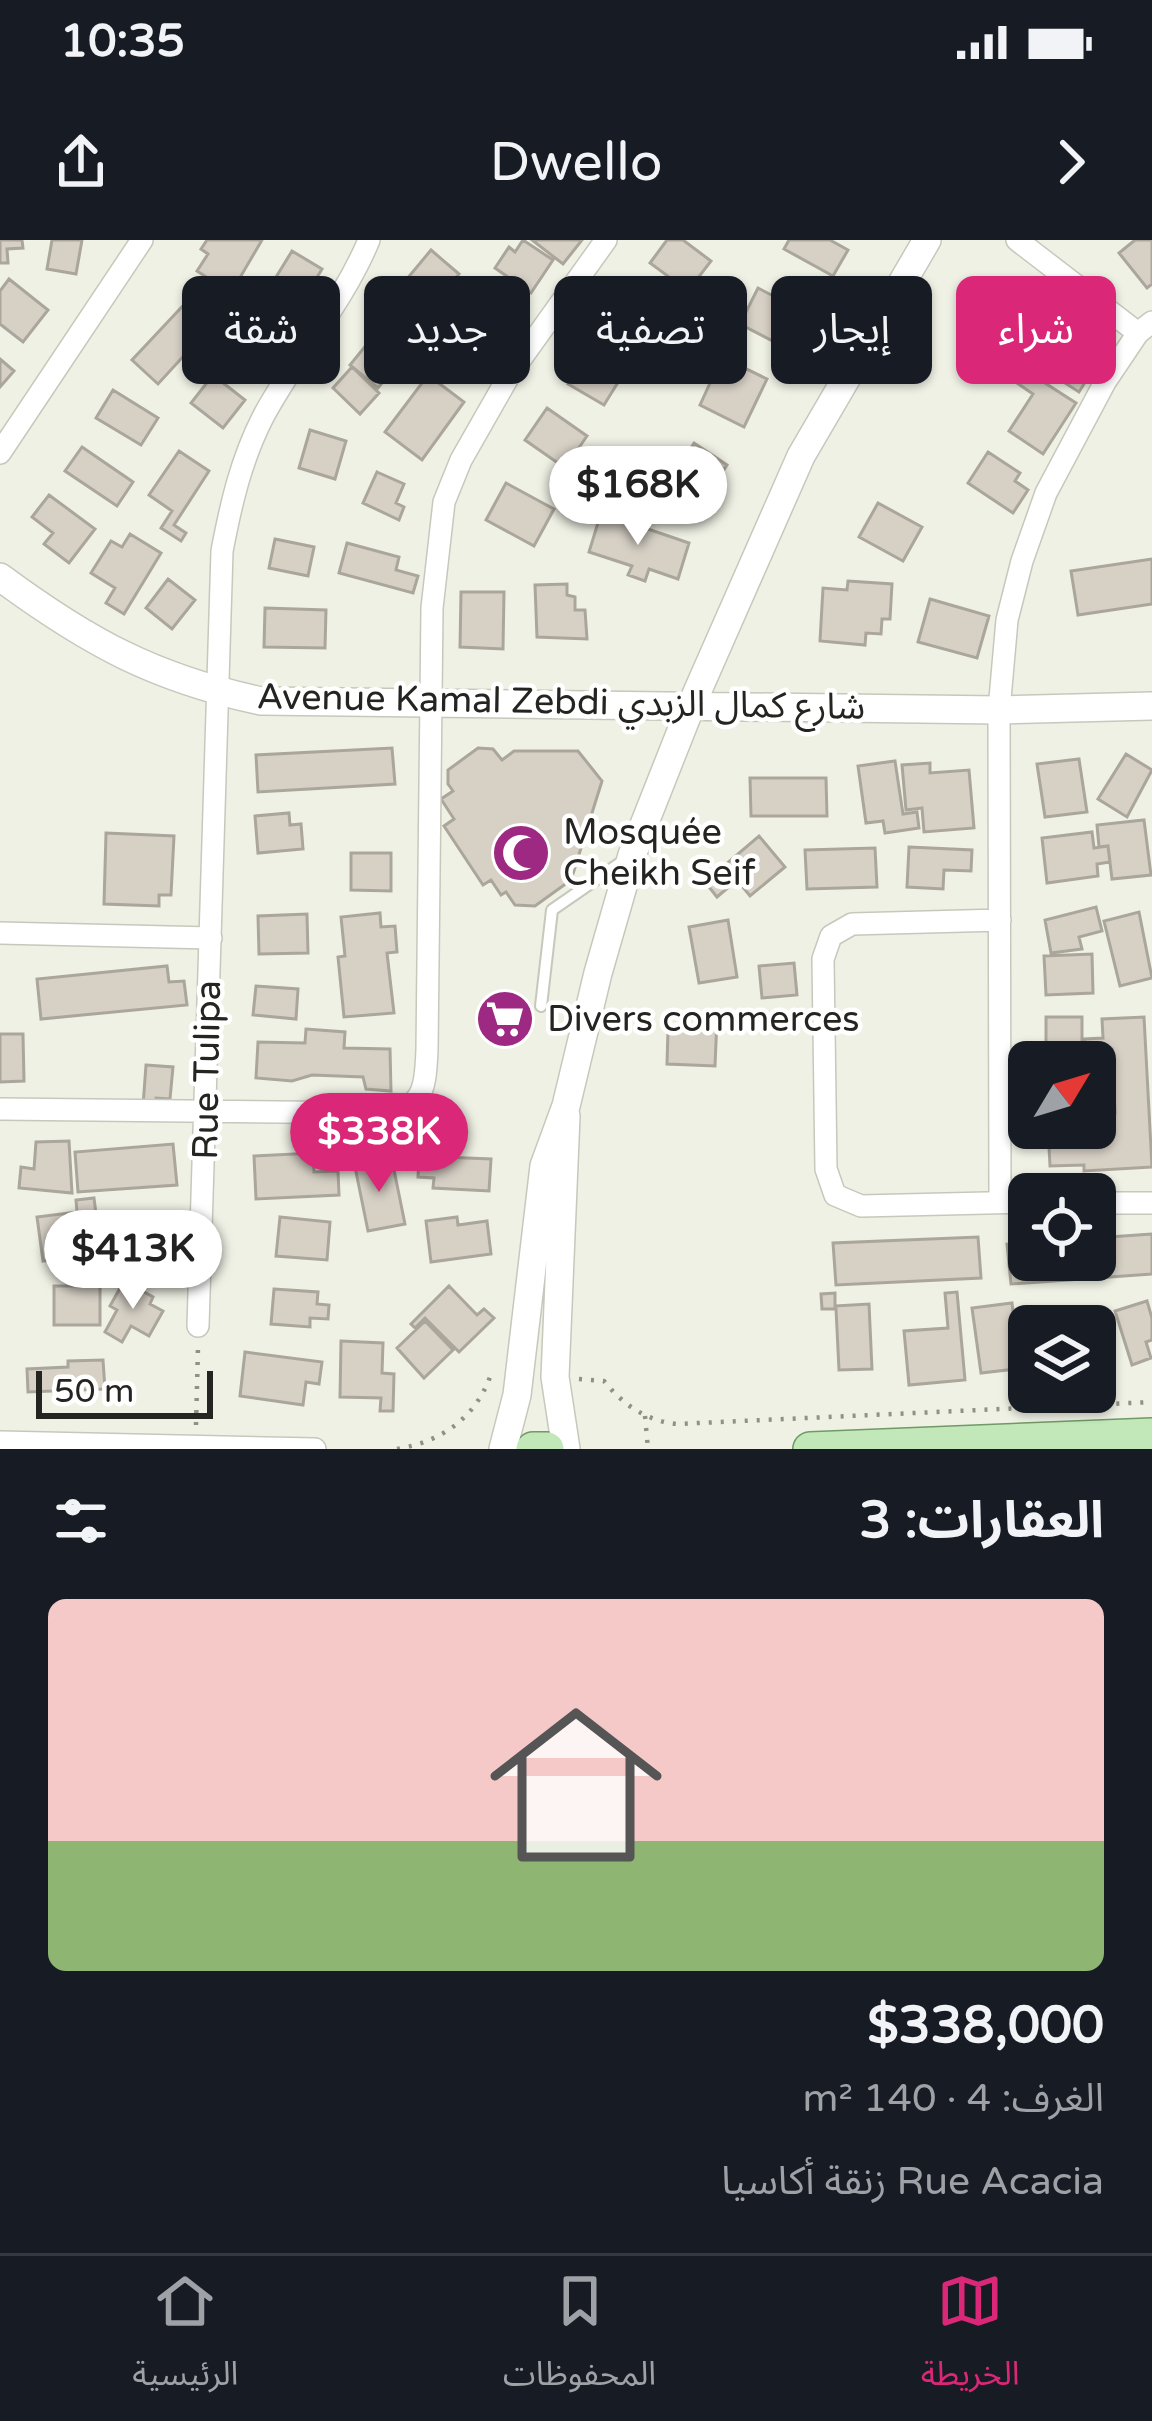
<!DOCTYPE html>
<html lang="ar">
<meta charset="utf-8">
<style>
body{margin:0;font-family:"Varela Round","Noto Sans Arabic",sans-serif;background:#242831;color:#f1f3f6;direction:rtl;height:100vh;display:flex;flex-direction:column;font-size:45px;white-space:nowrap}
*{box-sizing:border-box;margin:0}
p{font-size:39px;color:#9ea1a6}
.icon{flex:none;width:66px;height:66px;fill:none;stroke:currentColor;stroke-width:2;stroke-linecap:round;stroke-linejoin:round}
.map{position:relative;height:1209px;overflow:hidden;direction:ltr}
.side{display:flex;flex-direction:column;background:#171b24;flex:1}
.side>*{flex:none}
.top-card{position:absolute;left:36px;top:36px;width:1080px;height:108px;direction:rtl;display:flex;gap:24px}
.needle{width:78px;rotate:52deg}
.controls{position:absolute;left:1008px;top:801px;display:grid;gap:24px}
.controls a{display:grid;place-items:center;width:108px;height:108px;border-radius:18px;background:#171b24;box-shadow:0 3px 9px #0004;font-size:60px}
.scale{position:absolute;left:36px;bottom:30px;width:177px;box-sizing:border-box;padding-left:12px;border:6px solid #242520;border-top:0;font-size:33px;line-height:42px;white-space:nowrap;color:#242520;-webkit-text-stroke:9px #fff;paint-order:stroke}
.price{position:absolute;translate:-50% -102px;padding:0 27px;border-radius:42px;background:#fff;color:#222;font-size:39px;line-height:78px;filter:drop-shadow(0 3px 6px #0008)}
.price::after{content:'';position:absolute;left:50%;top:72px;width:36px;height:27px;margin-left:-18px;background:inherit;clip-path:polygon(0 0,100% 0,50% 100%)}
.price.selected{background:#db2777;color:#fff}
ul{padding:0;list-style:none}
li{display:grid;align-content:center;gap:24px;height:636px;padding:0 48px}
li span{display:grid;place-items:center;height:372px;border-radius:18px;color:#555}
li>.icon{margin-inline-start:auto}
span .icon{width:216px;height:216px;fill:#fffc;stroke-width:1}
li b{font-size:51px}
h2{display:flex;justify-content:space-between;align-items:center;height:144px;padding:0 48px;font-size:51px}
.pill{padding:0 42px;border-radius:18px;background:#171b24;box-shadow:0 3px 9px #0004;font-size:42px;line-height:108px}
.pill.selected{background:#db2777;color:#fff}
.status{display:flex;justify-content:space-between;align-items:center;height:84px;padding:0 60px;background:#171b24;direction:ltr}
.status svg{height:33px;fill:currentColor}
header{display:flex;justify-content:space-between;align-items:center;height:156px;padding:0 48px;background:#171b24;font-size:54px;font-weight:600}
.tab-bar{display:flex;justify-content:space-around;align-items:center;height:168px;border-top:3px solid #363941;background:#171b24;font-size:33px;color:#9ea1a6}
.tab-bar a{display:grid;justify-items:center;gap:6px}
.tab-bar .selected{color:#db2777}
.map>svg:first-child{display:block}
.building{fill:#d6d0c5;stroke:#aba69b;stroke-width:3}
.lines{fill:none;stroke-linecap:round;stroke-linejoin:round}
.service-casing{stroke:#c7c8bc;stroke-width:14}
.minor-casing{stroke:#c7c8bc;stroke-width:24}
.tertiary-casing{stroke:#c7c8bc;stroke-width:30}
.primary-casing{stroke:#709966;stroke-width:36}
.path{stroke:#8f9087;stroke-width:4.5;stroke-dasharray:3 9;stroke-linecap:butt}
.service{stroke:#fff;stroke-width:10}
.minor{stroke:#fff;stroke-width:21}
.tertiary{stroke:#fff;stroke-width:27}
.primary{stroke:#c2e8b9;stroke-width:33}
.labels{text-anchor:middle;dominant-baseline:central;stroke-width:9;stroke-linejoin:round;paint-order:stroke}
.street-label{font-size:36px;fill:#242520;stroke:#fff}
.poi-label{font-size:36px;fill:#242520;stroke:#fff;text-anchor:start}
</style>
<div class="status"><b>10:35</b><svg viewBox="0 0 49 12"><path d="M0 12V9h3v3zM5 12V6h3v6zM10 12V3h3v9zM15 12V0h3v12zM26 1h20v11H26zM47 4h2v5h-2z"/></svg></div>
<header><svg class="icon" aria-label="forward" viewBox="0 0 24 24"><path d="M9 5l7 7-7 7"/></svg>Dwello<svg class="icon" aria-label="share" viewBox="0 0 24 24"><path d="M12 15V3M7 8l5-5 5 5M5 13v7h14v-7"/></svg></header>
<div class="map">
<svg width="1152" height="1209" viewBox="0 0 1152 1209">
<rect width="100%" height="100%" fill="#f0f1e5"/>
<path class="building" d="M0 0H22L23 8 7 9 8 23H0Z
M52 0H82L76 34 47 29Z
M207 0H262L231 53 197 31 208 14 201 9Z
M523 0 553 20 531 53 495 28 509 7 515 12Z
M532 0H582L563 24Z
M667 0H683L711 21 688 51 650 23Z
M789 0H830L848 10 833 36 784 9Z
M1135 0H1152V44L1147 48 1119 13Z
M431 10 459 34 429 69 401 46Z
M292 11 322 29 284 92 254 73Z
M9 39 48 70 23 102 0 84V51Z
M208 39 233 62 158 144 132 120Z
M631 45 670 79 641 112 602 78Z
M758 48 812 76 790 110 740 84Z
M1003 50 1039 81 1011 114 975 84Z
M484 53 517 79 496 105 464 79Z
M386 71 418 95 401 117 370 93Z
M466 81 500 113 474 140 440 107Z
M1068 93 1102 115 1079 152 1051 134 1045 143 1076 163 1043 214 1009 191 1033 154 1017 143 1040 107 1053 116Z
M371 99 399 122 378 148 350 125Z
M589 109 625 131 604 165 568 144Z
M722 117 767 139 744 187 700 165Z
M0 119 14 131 0 147Z
M352 127 379 153 360 174 333 148Z
M213 135 245 160 223 188 191 163Z
M428 135 464 162 422 220 385 192Z
M113 150 158 178 141 205 96 178Z
M547 168 587 196 565 228 525 200Z
M310 190 346 201 335 239 299 228Z
M694 203 727 225 706 257 702 255 693 268 660 245 678 217 683 221Z
M82 207 133 242 117 266 65 231Z
M179 211 209 231 174 285 186 293 181 301 161 288 172 271 149 255Z
M988 212 1020 233 1015 241 1028 250 1013 273 968 243Z
M377 232 404 244 396 263 404 267 399 280 363 263Z
M506 243 554 269 534 306 486 280Z
M49 255 95 289 69 323 44 304 53 293 32 277Z
M878 263 922 287 903 321 859 297Z
M601 273 689 303 678 339 649 329 645 341 628 335 632 326 589 312Z
M130 294 161 313 124 374 106 363 115 348 91 333 111 301 122 307Z
M275 299 314 307 308 336 269 328Z
M347 303 399 317 396 330 418 336 413 353 339 333Z
M1152 319V364L1078 375 1071 331Z
M168 339 195 360 172 389 146 368Z
M848 341 892 344 890 379H882L881 394 866 393 865 405 820 401 823 348 847 350Z
M567 344V355L575 357V370H585L587 399 537 397 535 345Z
M461 352H504L503 409 460 407Z
M930 359 989 376 977 418 918 402Z
M265 368 326 370 325 408 264 407Z
M392 508 395 544 258 552 256 515Z
M478 508 493 509 502 520 514 511H578L602 541 571 640 535 666 515 665 506 652 501 655 491 640 483 645 444 586 454 579 441 559 453 551 448 544V530Z
M1126 514 1152 530 1127 577 1098 559Z
M1079 519 1087 572 1045 577 1037 524Z
M895 521 903 574 917 572 919 588 885 593 883 581 866 583 858 526Z
M930 523V533L969 530 974 588 924 592 922 568 906 570 902 525Z
M750 538H826L827 576H751Z
M289 573 290 585 301 584 303 609 258 613 255 576Z
M1144 580 1151 635 1112 639 1108 606 1099 607 1097 585Z
M1092 592 1094 608 1108 606 1110 622 1097 624 1098 636 1047 643 1042 598Z
M106 593 174 596 171 655H159V666L104 664Z
M759 596 785 627 750 656 737 640 717 657 705 642Z
M909 607 972 610 971 631 944 630 943 649 907 647Z
M875 608 877 647 807 649 805 610Z
M351 613H391V651L351 650Z
M1096 667 1102 691 1079 697 1082 709 1051 713 1045 680Z
M1139 672 1152 738 1120 746 1104 681Z
M380 673 381 687 395 686 397 712 387 713 394 773 344 777 338 717 345 716 341 677Z
M307 674 308 713 259 714 258 676Z
M728 680 737 737 699 743 689 687Z
M1092 714 1093 753 1046 755 1044 716Z
M794 723 797 755 762 758 759 726Z
M167 726 169 742 184 741 187 765 41 779 37 739Z
M256 746 298 749 296 779 253 775Z
M1046 777H1082V818H1046Z
M1144 777 1152 927 1084 931V925L1050 926 1048 888H1095V874L1115 873 1112 809 1085 810V799L1103 798 1102 779Z
M696 779H717L715 826 667 824 668 789 696 790Z
M306 789 345 792 344 808 390 809 391 851 366 849 363 837 312 835 292 841 256 838 258 802 305 803Z
M0 794H23L24 841 0 842Z
M146 825 173 827 170 859 156 858 155 867 143 866Z
M69 901 72 953 19 948 21 927 34 929 36 902Z
M173 904 177 945 78 952 75 912Z
M313 913 314 932 338 931 339 955 256 959 254 916Z
M419 916 491 919 489 951 433 948 434 938 418 937Z
M379 917 381 928 393 925 405 984 368 991 354 922Z
M94 958 101 1014 43 1021 37 977 77 972 76 960Z
M169 972 177 1018 128 1025 125 1003 115 1005 111 980Z
M280 977 330 982 327 1020 276 1016Z
M457 977 458 985 487 981 491 1014 431 1022 426 981Z
M1152 994V1034L1011 1044 1007 1004 1029 1002V1020H1095V998Z
M978 997 981 1038 836 1045 833 1003Z
M124 1041 153 1057 150 1064 163 1071 149 1096 131 1086 122 1102 105 1092 117 1070 110 1066Z
M54 1046H100V1085H54Z
M449 1046 477 1075 484 1069 494 1078 459 1112 425 1078 415 1088 411 1084Z
M274 1049 318 1052 317 1064 329 1065 328 1079 310 1078V1087L271 1084Z
M957 1052 965 1140 909 1145 904 1091 948 1088 945 1053Z
M835 1053V1066L869 1064 872 1129 839 1130 836 1069H822L821 1054Z
M1147 1061 1152 1078V1100L1146 1102 1151 1118 1132 1125 1115 1071Z
M1012 1063 1016 1097 1025 1096 1029 1140 1018 1141 1016 1129 981 1133 972 1068Z
M1076 1073 1079 1086H1038L1037 1083Z
M425 1081 453 1110 424 1138 397 1108Z
M341 1101 383 1103 382 1133 394 1134 393 1171H380L381 1158 340 1157Z
M245 1112 322 1122 319 1144 306 1142 303 1165 240 1156Z
M103 1120 105 1149 28 1152 27 1129 68 1127V1121Z"/>
<g class="lines">
<defs>
<path id="service" d="M541 766 552 670 623 621"/>
<path id="minor" d="M1017 0 1138 93
M0 213 142 0
M1000 680 852 684 831 696 823 719 826 929 835 955 861 966 1029 962
M0 693 211 698
M0 869 371 873C422 871 425 856 427 810L432 368 444 262 461 220 510 134 606 0
M1000 962 999 470 1007 380 1022 321 1046 253 1105 142 1138 93 1152 82
M1095 963H1152
M198 1086 222 311C231 264 241 220 263 177 296 115 342 65 369 0
M0 1202 315 1209"/>
<path id="tertiary" d="M0 337C88 402 154 438 261 461L999 470 1152 466
M503 1209 517 1155 544 926 566 866 598 733 632 615 691 466 801 216 927 0
M566 1209 555 1137 566 876"/>
<path id="primary" d="M533 1209H547
M810 1209 1152 1195"/>
</defs>
<use href="#service" class="service-casing"/>
<use href="#minor" class="minor-casing"/>
<use href="#tertiary" class="tertiary-casing"/>
<use href="#primary" class="primary-casing"/>
<path class="path" d="M579 1139 604 1141C623 1165 647 1181 677 1184L1152 1162
M645 1176 648 1209
M196 1185 198 1107
M397 1209C441 1202 476 1178 491 1134H495"/>
<use href="#service" class="service"/>
<use href="#minor" class="minor"/>
<use href="#tertiary" class="tertiary"/>
<use href="#primary" class="primary"/>
</g>
<defs>
<symbol id="mosque-disc" viewBox="-11 -11 22 22"><circle r="9.5" fill="#9e2983" stroke="#fff"/><path d="M3.5-4.9A6 6 0 1 0 3.5 4.9A5 5 0 1 1 3.5-4.9Z" fill="#fff"/></symbol>
<symbol id="supermarket-disc" viewBox="-11 -11 22 22"><circle r="9.5" fill="#9e2983" stroke="#fff"/><path d="M-6-5.5h2.5l.6 2H6L4.5 2H-2.5L-4.4-4H-6ZM-1.5 3.2a1.3 1.3 0 1 0 .1 0ZM3 3.2a1.3 1.3 0 1 0 .1 0Z" fill="#fff"/></symbol>
</defs>
<g fill-rule="evenodd">
<use href="#mosque-disc" x="488" y="580" width="66" height="66"/>
<use href="#supermarket-disc" x="472" y="746" width="66" height="66"/>
</g>
<g class="labels">
<g class="street-label">
<text transform="translate(561 462) rotate(1)">Avenue Kamal Zebdi شارع كمال الزبدي</text>
<text transform="translate(207 830) rotate(-89)">Rue Tulipa</text>
</g>
<g class="poi-label">
<text x="563" y="592">Mosquée<tspan x="563" dy="41">Cheikh Seif</tspan></text>
<text x="547" y="779">Divers commerces</text>
</g>
</g>
</svg>
<div class="controls">
<a><svg class="needle" viewBox="-14 -14 28 28"><path d="M0-13l5 13h-10z" fill="#e53935"/><path d="M0 13l5-13h-10z" fill="#9ea1a6"/></svg></a>
<a><svg class="icon" aria-label="locate" viewBox="0 0 24 24"><circle cx="12" cy="12" r="6"/><path d="M12 2v4M12 18v4M2 12h4M18 12h4"/></svg></a>
<a><svg class="icon" aria-label="layers" viewBox="0 0 24 24"><path d="M12 4l9 5-9 5-9-5zM3 14l9 5 9-5"/></svg></a>
</div>
<div class="scale">50 m</div>
<b class="price" style="left:638px;top:308px">$168K</b>
<b class="price selected" style="left:379px;top:955px">$338K</b>
<b class="price" style="left:133px;top:1072px">$413K</b>
<div class="top-card">
<a class="pill selected">شراء</a>
<a class="pill">إيجار</a>
<a class="pill">تصفية</a>
<a class="pill">جديد</a>
<a class="pill">شقة</a>
</div>
</div>
<section class="side">
<h2>العقارات: 3<svg class="icon" aria-label="filters" viewBox="0 0 24 24"><path d="M4 7h16M4 17h16"/><circle cx="9" cy="7" r="2"/><circle cx="15" cy="17" r="2"/></svg></h2>
<ul>
<li><span style="background:linear-gradient(#f6c9c9 65%,#8fb573 0)"><svg class="icon" aria-label="home" viewBox="0 0 24 24"><path d="M3 11l9-7 9 7M6 9v11h12V9"/></svg></span><div><b>$338,000</b><p>الغرف: 4 · 140 m²</p><p>Rue Acacia زنقة أكاسيا</p></div></li>
</ul>
</section>
<nav class="tab-bar">
<a class="selected"><svg class="icon" aria-label="map" viewBox="0 0 24 24"><path d="M3 6l6-2 6 2 6-2v14l-6 2-6-2-6 2zM9 4v14M15 6v14"/></svg>الخريطة</a>
<a><svg class="icon" aria-label="saved" viewBox="0 0 24 24"><path d="M7 4h10v16l-5-4-5 4z"/></svg>المحفوظات</a>
<a><svg class="icon" aria-label="home" viewBox="0 0 24 24"><path d="M3 11l9-7 9 7M6 9v11h12V9"/></svg>الرئيسية</a>
</nav>
